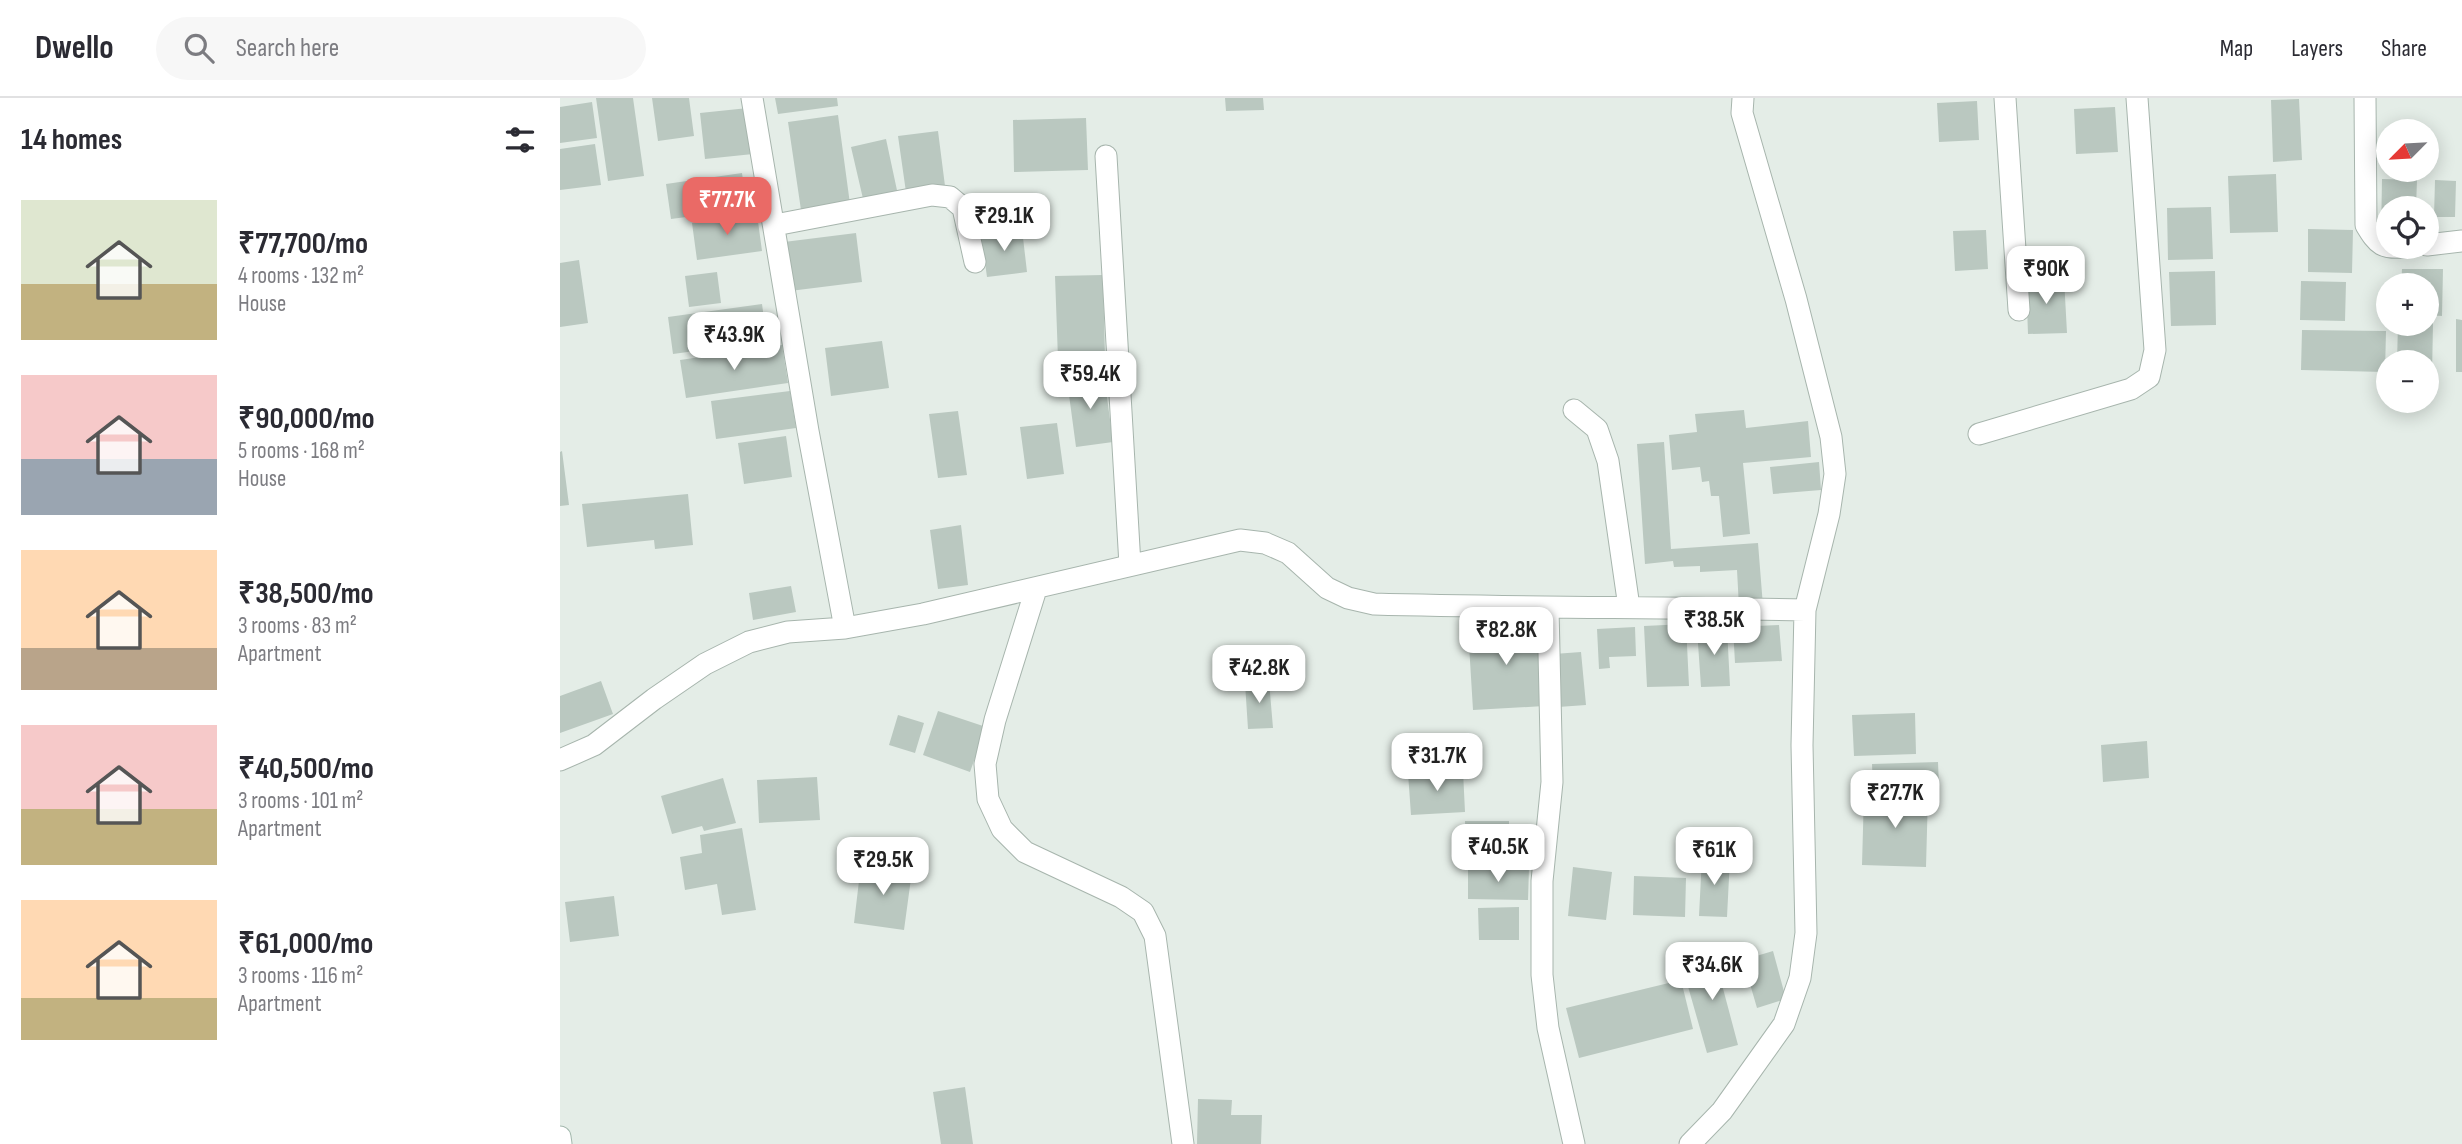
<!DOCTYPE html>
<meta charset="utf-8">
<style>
body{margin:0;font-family:"Sofia Sans Condensed",sans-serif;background:#f7f7f7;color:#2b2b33;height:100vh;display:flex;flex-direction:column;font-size:26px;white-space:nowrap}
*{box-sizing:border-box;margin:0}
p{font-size:23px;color:#7c7c81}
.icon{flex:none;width:38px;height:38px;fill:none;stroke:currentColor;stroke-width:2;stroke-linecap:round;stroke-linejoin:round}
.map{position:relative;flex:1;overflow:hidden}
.panel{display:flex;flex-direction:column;background:#fff;width:560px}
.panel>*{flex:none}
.needle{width:46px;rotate:246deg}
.buttons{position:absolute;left:1816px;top:21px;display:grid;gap:14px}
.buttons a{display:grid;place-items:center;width:63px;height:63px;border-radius:50%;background:#fff;box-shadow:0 4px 18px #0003;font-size:35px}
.price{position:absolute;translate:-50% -60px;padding:0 16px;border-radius:14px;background:#fff;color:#222;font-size:23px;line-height:46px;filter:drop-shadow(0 2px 4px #0008)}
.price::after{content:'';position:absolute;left:50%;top:42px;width:21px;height:16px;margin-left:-10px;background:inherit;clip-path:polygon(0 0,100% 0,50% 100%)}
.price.on{background:#ea6a66;color:#fff}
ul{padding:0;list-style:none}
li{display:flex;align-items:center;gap:21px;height:175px;padding:0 21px}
li span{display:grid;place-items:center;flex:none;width:196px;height:140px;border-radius:0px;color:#555}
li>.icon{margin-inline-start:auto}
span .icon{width:84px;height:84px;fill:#fffc;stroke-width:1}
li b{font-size:30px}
h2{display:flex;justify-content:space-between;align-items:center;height:84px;padding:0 21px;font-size:30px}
header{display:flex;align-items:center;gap:42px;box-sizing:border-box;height:98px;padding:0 35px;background:#fff;border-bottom:2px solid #e1e1e2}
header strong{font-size:33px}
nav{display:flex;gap:38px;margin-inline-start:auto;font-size:24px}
.search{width:490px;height:63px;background:#f7f7f7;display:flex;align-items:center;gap:18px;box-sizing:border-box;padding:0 24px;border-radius:38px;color:#7c7c81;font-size:26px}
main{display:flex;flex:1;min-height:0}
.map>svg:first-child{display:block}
.building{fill:#bac8c0}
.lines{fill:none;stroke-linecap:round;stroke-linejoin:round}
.minor-casing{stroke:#a7b5ad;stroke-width:23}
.secondary-casing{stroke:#a3b8ad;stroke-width:23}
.minor{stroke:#fff;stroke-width:21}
.secondary{stroke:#fff;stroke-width:21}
</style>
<header>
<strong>Dwello</strong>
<div class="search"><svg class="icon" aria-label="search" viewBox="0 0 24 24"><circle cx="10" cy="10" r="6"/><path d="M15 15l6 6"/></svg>Search here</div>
<nav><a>Map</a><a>Layers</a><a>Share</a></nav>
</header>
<main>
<section class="panel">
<h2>14 homes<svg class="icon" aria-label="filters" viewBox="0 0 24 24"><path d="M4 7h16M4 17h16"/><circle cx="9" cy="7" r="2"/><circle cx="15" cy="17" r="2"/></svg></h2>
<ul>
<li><span style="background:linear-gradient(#dfe7d0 60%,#c2b280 0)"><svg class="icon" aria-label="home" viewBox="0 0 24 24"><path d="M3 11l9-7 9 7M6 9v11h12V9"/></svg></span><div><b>₹77,700/mo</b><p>4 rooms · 132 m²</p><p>House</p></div></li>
<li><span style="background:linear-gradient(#f6c9c9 60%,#9aa5b1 0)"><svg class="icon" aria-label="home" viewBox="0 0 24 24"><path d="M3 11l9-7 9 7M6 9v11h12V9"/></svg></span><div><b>₹90,000/mo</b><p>5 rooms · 168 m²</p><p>House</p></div></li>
<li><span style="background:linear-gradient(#ffd9b3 70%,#b9a48a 0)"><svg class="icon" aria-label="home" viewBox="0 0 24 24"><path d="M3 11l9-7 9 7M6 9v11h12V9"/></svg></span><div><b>₹38,500/mo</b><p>3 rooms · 83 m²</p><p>Apartment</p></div></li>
<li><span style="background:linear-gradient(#f6c9c9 60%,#c2b280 0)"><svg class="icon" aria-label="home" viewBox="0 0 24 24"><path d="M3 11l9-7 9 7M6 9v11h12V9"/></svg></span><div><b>₹40,500/mo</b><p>3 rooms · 101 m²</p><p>Apartment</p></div></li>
<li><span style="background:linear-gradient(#ffd9b3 70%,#c2b280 0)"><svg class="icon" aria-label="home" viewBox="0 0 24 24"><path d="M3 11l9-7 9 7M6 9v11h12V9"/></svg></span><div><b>₹61,000/mo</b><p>3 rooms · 116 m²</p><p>Apartment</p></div></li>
</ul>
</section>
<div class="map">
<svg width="1902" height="1046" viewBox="0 0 1902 1046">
<rect width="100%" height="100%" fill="#e4ede7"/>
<path class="building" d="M36 0H73L84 78 48 83Z
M92 0H129L134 38 98 43Z
M215 0H277L278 8 218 16Z
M665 0H703L704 12 666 13Z
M1739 1 1742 62 1713 64 1711 2Z
M1417 3 1419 42 1379 44 1377 5Z
M32 4 37 40 0 45V9Z
M1555 9 1558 54 1516 56 1514 11Z
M188 10 193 56 145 61 140 15Z
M278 17 290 106 241 112 228 24Z
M526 20 528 72 454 74 453 22Z
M378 33 385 88 346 94 338 38Z
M326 41 338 97 304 105 291 49Z
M35 46 41 87 0 92V51Z
M182 75 187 111 111 121 106 86Z
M1716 76 1718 134 1670 135 1668 78Z
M1822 81 1857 82 1856 110H1829V137H1821Z
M1875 82 1896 83 1895 119H1874Z
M1651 109 1653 161 1608 162 1607 110Z
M197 116 202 153 137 162 132 125Z
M462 131 467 174 427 179 421 136Z
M1748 131 1793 132 1792 175 1748 174Z
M1426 132 1428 171 1395 173 1393 133Z
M296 135 302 184 230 193 224 144Z
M19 162 28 225 0 229V165Z
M1842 171H1883L1882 218 1867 217V187H1841Z
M1655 173 1656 227 1611 228 1609 174Z
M157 174 161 205 129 209 125 178Z
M543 177 545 260 498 261 495 178Z
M1504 180 1507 235 1468 236 1466 181Z
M1741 183 1786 184 1785 223 1740 222Z
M202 206 207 243 113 256 108 219Z
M1896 221 1902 222V274H1896Z
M1867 225H1873L1872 277H1867V264H1837L1838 226Z
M1742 232 1826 233 1825 274 1741 272Z
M322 243 329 290 271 298 265 250Z
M222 247 228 285 126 300 120 262Z
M544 277 553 344 516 349 507 282Z
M230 293 236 330 156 341 151 303Z
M1184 312 1186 330 1248 323 1251 359 1183 365 1190 436 1163 439 1159 398H1151L1149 383 1142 384 1140 369 1112 372 1109 337 1137 334 1135 316Z
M398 313 407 377 378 380 369 316Z
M497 325 504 376 467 381 460 329Z
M226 338 232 379 184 386 178 345Z
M1104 344 1111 451 1198 445 1203 508 1179 509 1177 472 1140 474V468L1114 469 1113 463 1085 466 1077 346Z
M2 353 9 407 0 408V354Z
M1259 364 1261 392 1213 396 1210 369Z
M128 396 133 447 95 451 94 442 27 449 22 406Z
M401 427 408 487 378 491 370 432Z
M231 488 236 514 193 522 189 495Z
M979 526 984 608 913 612 908 530Z
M1126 526 1129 588 1087 589 1084 528Z
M1219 527 1222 563 1175 565 1173 529Z
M1075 529 1076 558 1049 559 1050 570 1039 571 1037 531Z
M1167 530 1170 588 1141 589 1137 531Z
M1021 554 1026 607 998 609 994 556Z
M41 583 53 616 0 635V598Z
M709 583 713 630 688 631 685 585Z
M378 613 426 629 410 674 363 657Z
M1355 615 1356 656 1294 658 1292 617Z
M338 617 364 625 355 655 329 647Z
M1587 643 1589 680 1543 684 1541 647Z
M1378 664 1379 689 1313 691 1312 666Z
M903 673 905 714 851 717 848 675Z
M257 679 260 722 199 725 197 682Z
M163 680 176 725 144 733 142 728 112 736 101 698Z
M1304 695 1368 696 1366 769 1302 767Z
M905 723H949V756L906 757Z
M182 730 196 812 162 817 157 786 125 792 120 759 142 755 140 737Z
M1142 759 1170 760 1167 819 1139 818Z
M301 766 352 773 344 832 294 825Z
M1013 769 1052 774 1046 822 1008 818Z
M908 770H969L968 802 908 801Z
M1074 778 1126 780 1125 819 1073 817Z
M54 798 59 838 10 844 5 804Z
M959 809V842H919L918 810Z
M1213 853 1226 901 1197 910 1183 862Z
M1171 858 1177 879 1161 883 1178 947 1147 955 1123 871Z
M1121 882 1133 931 1019 960 1006 910Z
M405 989 413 1046H381L373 994Z
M638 1001 672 1002 671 1017H702L701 1046H637Z"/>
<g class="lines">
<defs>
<path id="minor" d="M192 0 248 333 285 530
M1183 0 1182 15 1236 201 1271 339 1275 376 1269 416 1245 512
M1445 0 1459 212
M1805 0 1806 127C1818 147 1822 151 1846 149
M546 58 570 467
M215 127 372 97 390 99 403 110 415 164
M1867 147 1902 143
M1014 312 1037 331 1048 363 1069 509
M1419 336 1571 291 1589 279 1595 252 1577 0
M476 491 435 622 425 666 428 701 442 731 465 754 561 799 583 814 595 838 623 1046
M988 511 992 684 982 783V877L988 930 1014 1046
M0 662 34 647 94 601 145 566 189 544 228 534 285 530 363 516 680 442 705 445 728 455 767 490 788 500 814 506C957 510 1101 509 1245 512L1242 647 1246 835 1240 880 1224 926 1162 1013 1130 1046"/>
<path id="secondary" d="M0 1039 1 1046"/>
</defs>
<use href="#minor" class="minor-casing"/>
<use href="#secondary" class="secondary-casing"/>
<use href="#minor" class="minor"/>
<use href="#secondary" class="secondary"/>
</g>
</svg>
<div class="buttons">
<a><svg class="needle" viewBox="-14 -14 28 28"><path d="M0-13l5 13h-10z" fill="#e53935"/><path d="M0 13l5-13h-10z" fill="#7c7c81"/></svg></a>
<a><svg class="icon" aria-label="locate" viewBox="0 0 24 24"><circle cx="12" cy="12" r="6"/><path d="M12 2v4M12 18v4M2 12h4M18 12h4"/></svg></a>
<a>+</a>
<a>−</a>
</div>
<b class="price on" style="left:167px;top:139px">₹77.7K</b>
<b class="price" style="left:444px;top:155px">₹29.1K</b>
<b class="price" style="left:1486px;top:208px">₹90K</b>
<b class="price" style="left:174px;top:274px">₹43.9K</b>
<b class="price" style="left:530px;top:313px">₹59.4K</b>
<b class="price" style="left:1154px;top:559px">₹38.5K</b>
<b class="price" style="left:946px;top:569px">₹82.8K</b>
<b class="price" style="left:699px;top:607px">₹42.8K</b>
<b class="price" style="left:877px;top:695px">₹31.7K</b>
<b class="price" style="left:1335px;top:732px">₹27.7K</b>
<b class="price" style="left:938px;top:786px">₹40.5K</b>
<b class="price" style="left:1154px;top:789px">₹61K</b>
<b class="price" style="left:323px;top:799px">₹29.5K</b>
<b class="price" style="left:1152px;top:904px">₹34.6K</b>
</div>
</main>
